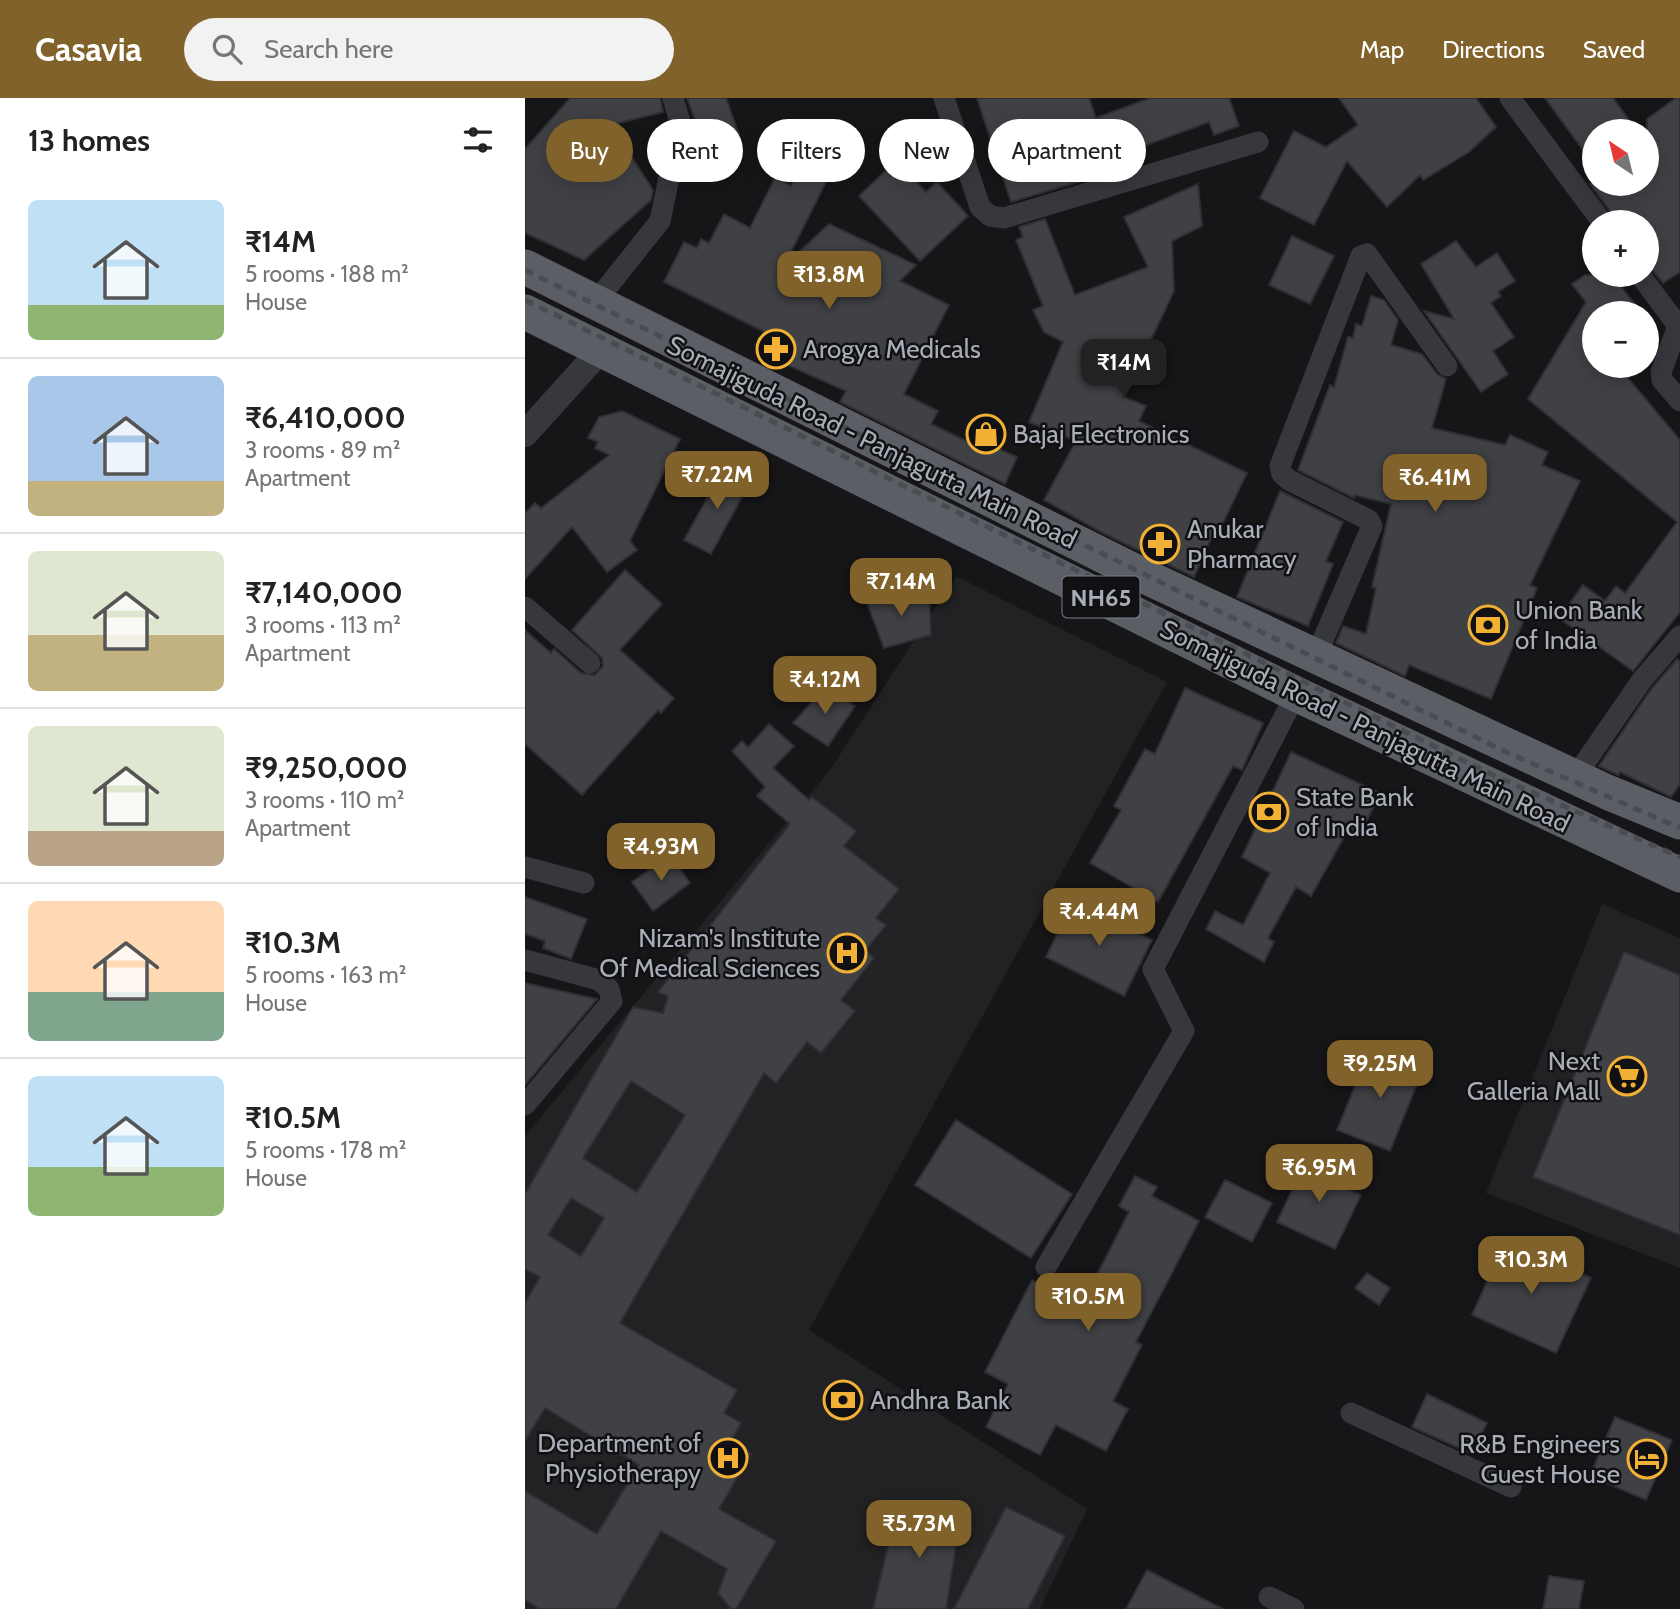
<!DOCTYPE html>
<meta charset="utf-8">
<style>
body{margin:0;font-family:Cabin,sans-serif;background:#f2f2f2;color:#222;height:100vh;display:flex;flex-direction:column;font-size:26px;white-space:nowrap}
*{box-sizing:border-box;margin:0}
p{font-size:23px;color:#767676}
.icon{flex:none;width:38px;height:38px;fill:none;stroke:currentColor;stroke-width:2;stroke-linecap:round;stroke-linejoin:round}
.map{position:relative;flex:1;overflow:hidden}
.drawer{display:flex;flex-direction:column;background:#fff;width:525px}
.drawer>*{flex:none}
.banner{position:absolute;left:21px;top:21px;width:665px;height:63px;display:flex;gap:14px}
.needle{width:46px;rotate:325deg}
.fabs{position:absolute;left:1057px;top:21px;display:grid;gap:14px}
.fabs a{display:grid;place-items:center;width:77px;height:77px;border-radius:50%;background:#fff;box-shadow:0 4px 18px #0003;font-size:35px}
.price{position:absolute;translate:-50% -60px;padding:0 16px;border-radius:14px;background:#80622a;color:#fff;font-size:23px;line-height:46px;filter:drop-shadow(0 2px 4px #0008)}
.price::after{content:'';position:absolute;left:50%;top:42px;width:21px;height:16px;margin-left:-10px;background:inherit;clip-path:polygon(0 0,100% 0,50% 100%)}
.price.selected{background:#222;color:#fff}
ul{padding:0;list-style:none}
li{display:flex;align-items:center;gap:21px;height:175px;padding:0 28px}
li+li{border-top:2px solid #e0e0e0}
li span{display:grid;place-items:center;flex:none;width:196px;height:140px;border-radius:10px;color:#555}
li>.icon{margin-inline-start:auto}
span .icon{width:84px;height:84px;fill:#fffc;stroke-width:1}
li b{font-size:30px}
h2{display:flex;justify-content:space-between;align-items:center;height:84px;padding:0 28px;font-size:30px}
.tag{padding:0 24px;border-radius:32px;background:#fff;box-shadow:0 4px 18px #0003;font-size:24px;line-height:63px}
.tag.selected{background:#80622a;color:#fff}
header{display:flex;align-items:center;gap:42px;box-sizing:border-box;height:98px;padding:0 35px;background:#80622a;color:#fff}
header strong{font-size:33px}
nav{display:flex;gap:38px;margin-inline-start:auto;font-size:24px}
.search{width:490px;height:63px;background:#f2f2f2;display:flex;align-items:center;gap:18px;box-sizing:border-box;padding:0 24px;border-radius:38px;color:#767676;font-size:26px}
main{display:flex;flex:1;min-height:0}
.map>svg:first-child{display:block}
.built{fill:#222225}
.building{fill:#404145;stroke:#303034;stroke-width:2;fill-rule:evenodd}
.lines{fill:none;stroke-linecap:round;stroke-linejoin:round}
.minor{stroke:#37383d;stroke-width:21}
.tertiary{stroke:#37383d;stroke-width:26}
.trunk{stroke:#5b5e65;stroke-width:35}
.rail{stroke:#4a4c52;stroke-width:5;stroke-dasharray:9 7;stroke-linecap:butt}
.labels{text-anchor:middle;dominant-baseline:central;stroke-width:5;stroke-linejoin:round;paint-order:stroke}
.shield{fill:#111113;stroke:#7b7e86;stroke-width:2}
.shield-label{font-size:24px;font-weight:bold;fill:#a8adb8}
.poi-label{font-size:26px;fill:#a8adb8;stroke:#111113;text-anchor:start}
.street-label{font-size:26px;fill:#a8adb8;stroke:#111113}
</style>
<header>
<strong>Casavia</strong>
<div class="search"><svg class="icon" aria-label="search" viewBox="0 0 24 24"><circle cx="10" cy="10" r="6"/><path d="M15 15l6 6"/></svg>Search here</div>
<nav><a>Map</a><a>Directions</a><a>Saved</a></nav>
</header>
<main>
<section class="drawer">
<h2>13 homes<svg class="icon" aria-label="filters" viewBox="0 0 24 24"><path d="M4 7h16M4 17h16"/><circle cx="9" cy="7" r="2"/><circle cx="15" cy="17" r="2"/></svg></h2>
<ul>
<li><span style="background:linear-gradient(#bfe0f5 75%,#8fb573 0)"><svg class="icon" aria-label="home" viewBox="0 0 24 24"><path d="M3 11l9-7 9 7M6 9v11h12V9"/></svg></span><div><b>₹14M</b><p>5 rooms · 188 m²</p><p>House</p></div></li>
<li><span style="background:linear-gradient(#a9c7e8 75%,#c2b280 0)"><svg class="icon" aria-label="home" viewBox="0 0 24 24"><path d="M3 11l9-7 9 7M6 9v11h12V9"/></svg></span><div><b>₹6,410,000</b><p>3 rooms · 89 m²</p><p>Apartment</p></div></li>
<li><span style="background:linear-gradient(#dfe7d0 60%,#c2b280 0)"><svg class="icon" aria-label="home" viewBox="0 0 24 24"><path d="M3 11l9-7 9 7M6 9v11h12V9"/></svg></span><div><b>₹7,140,000</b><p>3 rooms · 113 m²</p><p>Apartment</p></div></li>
<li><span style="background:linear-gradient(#dfe7d0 75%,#b9a48a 0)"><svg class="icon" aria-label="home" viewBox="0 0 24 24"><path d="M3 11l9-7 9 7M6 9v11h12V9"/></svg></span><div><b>₹9,250,000</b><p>3 rooms · 110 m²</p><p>Apartment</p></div></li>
<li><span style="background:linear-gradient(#ffd9b3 65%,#7fa58c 0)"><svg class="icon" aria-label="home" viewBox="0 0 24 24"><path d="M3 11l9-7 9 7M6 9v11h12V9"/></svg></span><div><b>₹10.3M</b><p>5 rooms · 163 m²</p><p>House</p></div></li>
<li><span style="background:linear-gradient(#bfe0f5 65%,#8fb573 0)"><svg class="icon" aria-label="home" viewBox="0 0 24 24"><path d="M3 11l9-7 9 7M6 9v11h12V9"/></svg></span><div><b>₹10.5M</b><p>5 rooms · 178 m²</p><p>House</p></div></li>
</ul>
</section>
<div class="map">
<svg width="1155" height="1511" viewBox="0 0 1155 1511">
<rect width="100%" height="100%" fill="#161618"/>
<path class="built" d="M431 478 642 584 284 1232 562 1411 515 1511H0V1038L305 672Z
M1077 806 1155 840V1170L961 1095Z"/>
<path class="building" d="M45 0H135L138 14 86 27 128 92 126 102 59 162 0 135V51Z
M162 0H201L214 37 180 49Z
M452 0H564L571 20 625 0H704L714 28 689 37 684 24 586 60 590 73 486 104Z
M814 0H951L971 29 944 54 898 82 895 77 862 109 822 63 789 127 735 100 769 33 801 49 833 27Z
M1020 0H1088L1112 33H1069V67Z
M1151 0H1155V174L1138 185 1122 166V124H1093L1065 86H1122V21Z
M278 63 305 76 259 168 304 126 391 167 375 183 424 207 379 296 413 313 406 326 462 353 464 347 492 359 480 386 315 304 321 293 233 254 242 235 139 184 159 144 172 150 176 141 184 145 199 116 225 130 250 80 266 88Z
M371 63 401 94 412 84 443 118 395 163 334 98Z
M673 86 677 128 647 143 649 193 599 299 621 308 614 323 722 375 696 429 692 427 669 479 578 435 519 402 551 343 504 324 538 244 519 234 508 212 518 208 491 142 498 139 494 129 520 121 550 197 623 169 599 119Z
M767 138 809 158 785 206 744 187Z
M931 143 951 169 972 155 990 183 973 194 976 198 966 205 989 239 968 253 983 276 956 294 899 213 929 221 896 166Z
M1060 177H1087L1117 215H1069V268H1093L1155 342V514L1108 573 1034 520 1058 487 1080 503 1091 488 1100 495 1152 424 1003 301 1061 204 1047 186Z
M846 198 859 202 873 222 866 247 897 256 912 276 921 281 907 330 980 347 985 337 1023 354 1017 367 1055 383 1005 487 1012 490 966 601 884 567 880 578 811 545 818 528 841 536 851 490 847 489 866 406 830 397 829 400 773 372 805 287 809 289 823 239 828 240 831 226 837 228Z
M97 313 155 341 105 443 112 452 82 474 47 429 0 481V415L10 405 16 410 84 357 70 350 73 344 63 340 74 319Z
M199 370 225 384 186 456 159 442Z
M755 393 818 424 801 463 808 466 783 528 712 499Z
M100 472 137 506 95 552 149 600 136 615 133 612 57 697 0 646V532L26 555 29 551 56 575 70 577 78 568 77 560 47 532Z
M404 493 406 537 359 550 341 502 358 496 365 503Z
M1152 561 1155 564V686L1146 699 1095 674 1093 677 1074 668 1127 590Z
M300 589 330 608 303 648 268 625Z
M660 590 738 625 717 672 708 668 633 804 565 765 596 712 589 708 620 651 630 656Z
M244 626 269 648 248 670 284 702 287 699 331 733 319 748 374 791 351 820 361 827 340 853 349 860 316 902 330 913 296 955 282 944 251 985 239 975 95 1225 212 1292 199 1315 216 1325 205 1344 226 1356 194 1411 251 1443 211 1511H206L193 1495 202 1471 136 1433 91 1511H15L0 1502V1393L72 1436 114 1367 20 1310 0 1343V1205L15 1179 0 1171V1096L108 909 138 915 143 898 133 894 265 726 232 698 240 689 207 653 217 643 223 649ZM106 983 160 1017 112 1094 58 1060ZM46 1100 79 1120 56 1158 23 1137Z
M766 654 855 695 836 735 824 730 786 798 771 789 743 840 749 844 739 864 681 831 690 813 718 827 745 775 717 759Z
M145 757 165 785 128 813 107 784Z
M0 799 62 821 46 861 18 850 20 843 0 836Z
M548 803 627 842 599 898 521 859Z
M1099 854 1155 877V1137L1008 1079Z
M0 885 72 901 0 987Z
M845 951 898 971 865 1053 812 1032Z
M431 1022 547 1096 506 1160 390 1087Z
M784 1055 809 1066 801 1081 836 1097 810 1151 752 1124Z
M610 1078 632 1089 627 1098 674 1123 611 1244 617 1247 588 1303 603 1311 581 1353 531 1327 515 1357 461 1329 483 1286 460 1274 507 1182 556 1208 604 1114 594 1108Z
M700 1082 747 1105 727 1144 680 1119Z
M982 1139 1066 1180 1031 1255 947 1217Z
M842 1175 865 1190 854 1207 830 1190Z
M902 1296 962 1325 947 1356 887 1329Z
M1090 1319 1147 1342 1121 1402 1065 1378Z
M373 1406 436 1416 421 1511H348Z
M481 1409 540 1438 503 1511H429Z
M622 1472 698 1511H601Z
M1024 1478 1059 1483 1054 1511H1018Z"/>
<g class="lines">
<path class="minor" d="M148 0 156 27
M419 0 455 109 465 118 479 120 733 44
M985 0 1077 124
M1115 177 1153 228
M69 206 135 123 146 70
M1155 222 1136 274 1137 282 1155 303
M0 509 65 565
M791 558 847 428 844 422 764 382 757 376 755 368 836 158 842 156 922 268
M1050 679 1117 582 1155 538
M0 769 59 785
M0 862 74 882 84 891 87 903 0 1007
M521 1169 659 933 628 871 771 596
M826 1315 986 1389
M744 1499 769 1511"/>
<path class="tertiary" d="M0 336 74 254"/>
<path class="trunk" d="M0 169 617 477 1082 694 1155 724
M0 214 771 596 1155 777"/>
<path class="rail" d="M0 172 981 654 1155 730
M0 202 970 678 1155 759"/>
</g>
<defs>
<symbol id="pharmacy-ring" viewBox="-11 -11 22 22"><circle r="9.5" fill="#111113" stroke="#f2b134" stroke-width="1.5"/><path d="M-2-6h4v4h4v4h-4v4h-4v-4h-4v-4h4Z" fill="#f2b134"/></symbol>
<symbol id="shop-ring" viewBox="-11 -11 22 22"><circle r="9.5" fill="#111113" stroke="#f2b134" stroke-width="1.5"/><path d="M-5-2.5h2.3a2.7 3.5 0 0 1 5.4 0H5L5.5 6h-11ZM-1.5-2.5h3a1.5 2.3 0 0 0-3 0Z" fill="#f2b134"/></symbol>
<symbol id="bank-ring" viewBox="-11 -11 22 22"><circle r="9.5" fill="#111113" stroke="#f2b134" stroke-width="1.5"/><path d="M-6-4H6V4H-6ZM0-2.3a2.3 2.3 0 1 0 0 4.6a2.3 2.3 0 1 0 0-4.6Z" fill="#f2b134"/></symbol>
<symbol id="hospital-ring" viewBox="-11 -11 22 22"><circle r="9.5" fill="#111113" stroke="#f2b134" stroke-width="1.5"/><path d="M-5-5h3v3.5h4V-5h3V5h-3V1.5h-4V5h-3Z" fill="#f2b134"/></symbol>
<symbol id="supermarket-ring" viewBox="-11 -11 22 22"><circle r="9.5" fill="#111113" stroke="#f2b134" stroke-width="1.5"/><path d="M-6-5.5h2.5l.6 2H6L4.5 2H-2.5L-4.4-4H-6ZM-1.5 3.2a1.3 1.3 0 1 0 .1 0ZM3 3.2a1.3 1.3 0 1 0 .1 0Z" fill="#f2b134"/></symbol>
<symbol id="hotel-ring" viewBox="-11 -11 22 22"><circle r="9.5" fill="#111113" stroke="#f2b134" stroke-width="1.5"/><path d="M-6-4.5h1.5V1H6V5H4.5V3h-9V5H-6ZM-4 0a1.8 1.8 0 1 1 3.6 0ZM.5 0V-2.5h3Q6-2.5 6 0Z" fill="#f2b134"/></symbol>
</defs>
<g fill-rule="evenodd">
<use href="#pharmacy-ring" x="229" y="229" width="44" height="44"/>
<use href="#shop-ring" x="439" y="314" width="44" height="44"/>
<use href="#pharmacy-ring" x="613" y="424" width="44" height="44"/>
<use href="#bank-ring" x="941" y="505" width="44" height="44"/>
<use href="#bank-ring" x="722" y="692" width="44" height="44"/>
<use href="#hospital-ring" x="300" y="833" width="44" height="44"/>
<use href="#supermarket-ring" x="1080" y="956" width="44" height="44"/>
<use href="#bank-ring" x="296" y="1280" width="44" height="44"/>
<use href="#hospital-ring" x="181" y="1338" width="44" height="44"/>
<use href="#hotel-ring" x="1100" y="1339" width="44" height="44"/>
</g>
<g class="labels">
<rect class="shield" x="537.5" y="478.5" width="77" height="41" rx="5"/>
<g class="shield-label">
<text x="576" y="499">NH65</text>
</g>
<g class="poi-label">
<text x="278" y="251">Arogya Medicals</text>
<text x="488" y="336">Bajaj Electronics</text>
<text x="662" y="431">Anukar<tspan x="662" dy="30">Pharmacy</tspan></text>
<text x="990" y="512">Union Bank<tspan x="990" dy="30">of India</tspan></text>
<text x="771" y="699">State Bank<tspan x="771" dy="30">of India</tspan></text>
<text x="295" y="840" text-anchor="end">Nizam's Institute<tspan x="295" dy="30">Of Medical Sciences</tspan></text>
<text x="1075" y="963" text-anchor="end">Next<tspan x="1075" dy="30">Galleria Mall</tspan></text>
<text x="345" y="1302">Andhra Bank</text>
<text x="176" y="1345" text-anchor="end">Department of<tspan x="176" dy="30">Physiotherapy</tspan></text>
<text x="1095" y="1346" text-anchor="end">R&amp;B Engineers<tspan x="1095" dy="30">Guest House</tspan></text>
</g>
<g class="street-label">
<text transform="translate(347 344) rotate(26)">Somajiguda Road - Panjagutta Main Road</text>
<text transform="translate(840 628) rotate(26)">Somajiguda Road - Panjagutta Main Road</text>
</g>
</g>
</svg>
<div class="fabs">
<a><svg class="needle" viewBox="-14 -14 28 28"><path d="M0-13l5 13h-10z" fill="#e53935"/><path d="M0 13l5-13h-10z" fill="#767676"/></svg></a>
<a>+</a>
<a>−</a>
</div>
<b class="price" style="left:304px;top:213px">₹13.8M</b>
<b class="price selected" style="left:599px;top:301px">₹14M</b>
<b class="price" style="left:192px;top:413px">₹7.22M</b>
<b class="price" style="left:910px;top:416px">₹6.41M</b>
<b class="price" style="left:376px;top:520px">₹7.14M</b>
<b class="price" style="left:300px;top:618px">₹4.12M</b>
<b class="price" style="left:136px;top:785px">₹4.93M</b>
<b class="price" style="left:574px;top:850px">₹4.44M</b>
<b class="price" style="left:855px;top:1002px">₹9.25M</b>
<b class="price" style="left:794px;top:1106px">₹6.95M</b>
<b class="price" style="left:1006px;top:1198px">₹10.3M</b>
<b class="price" style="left:563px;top:1235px">₹10.5M</b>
<b class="price" style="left:394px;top:1462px">₹5.73M</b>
<div class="banner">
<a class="tag selected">Buy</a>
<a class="tag">Rent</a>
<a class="tag">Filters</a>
<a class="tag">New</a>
<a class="tag">Apartment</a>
</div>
</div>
</main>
